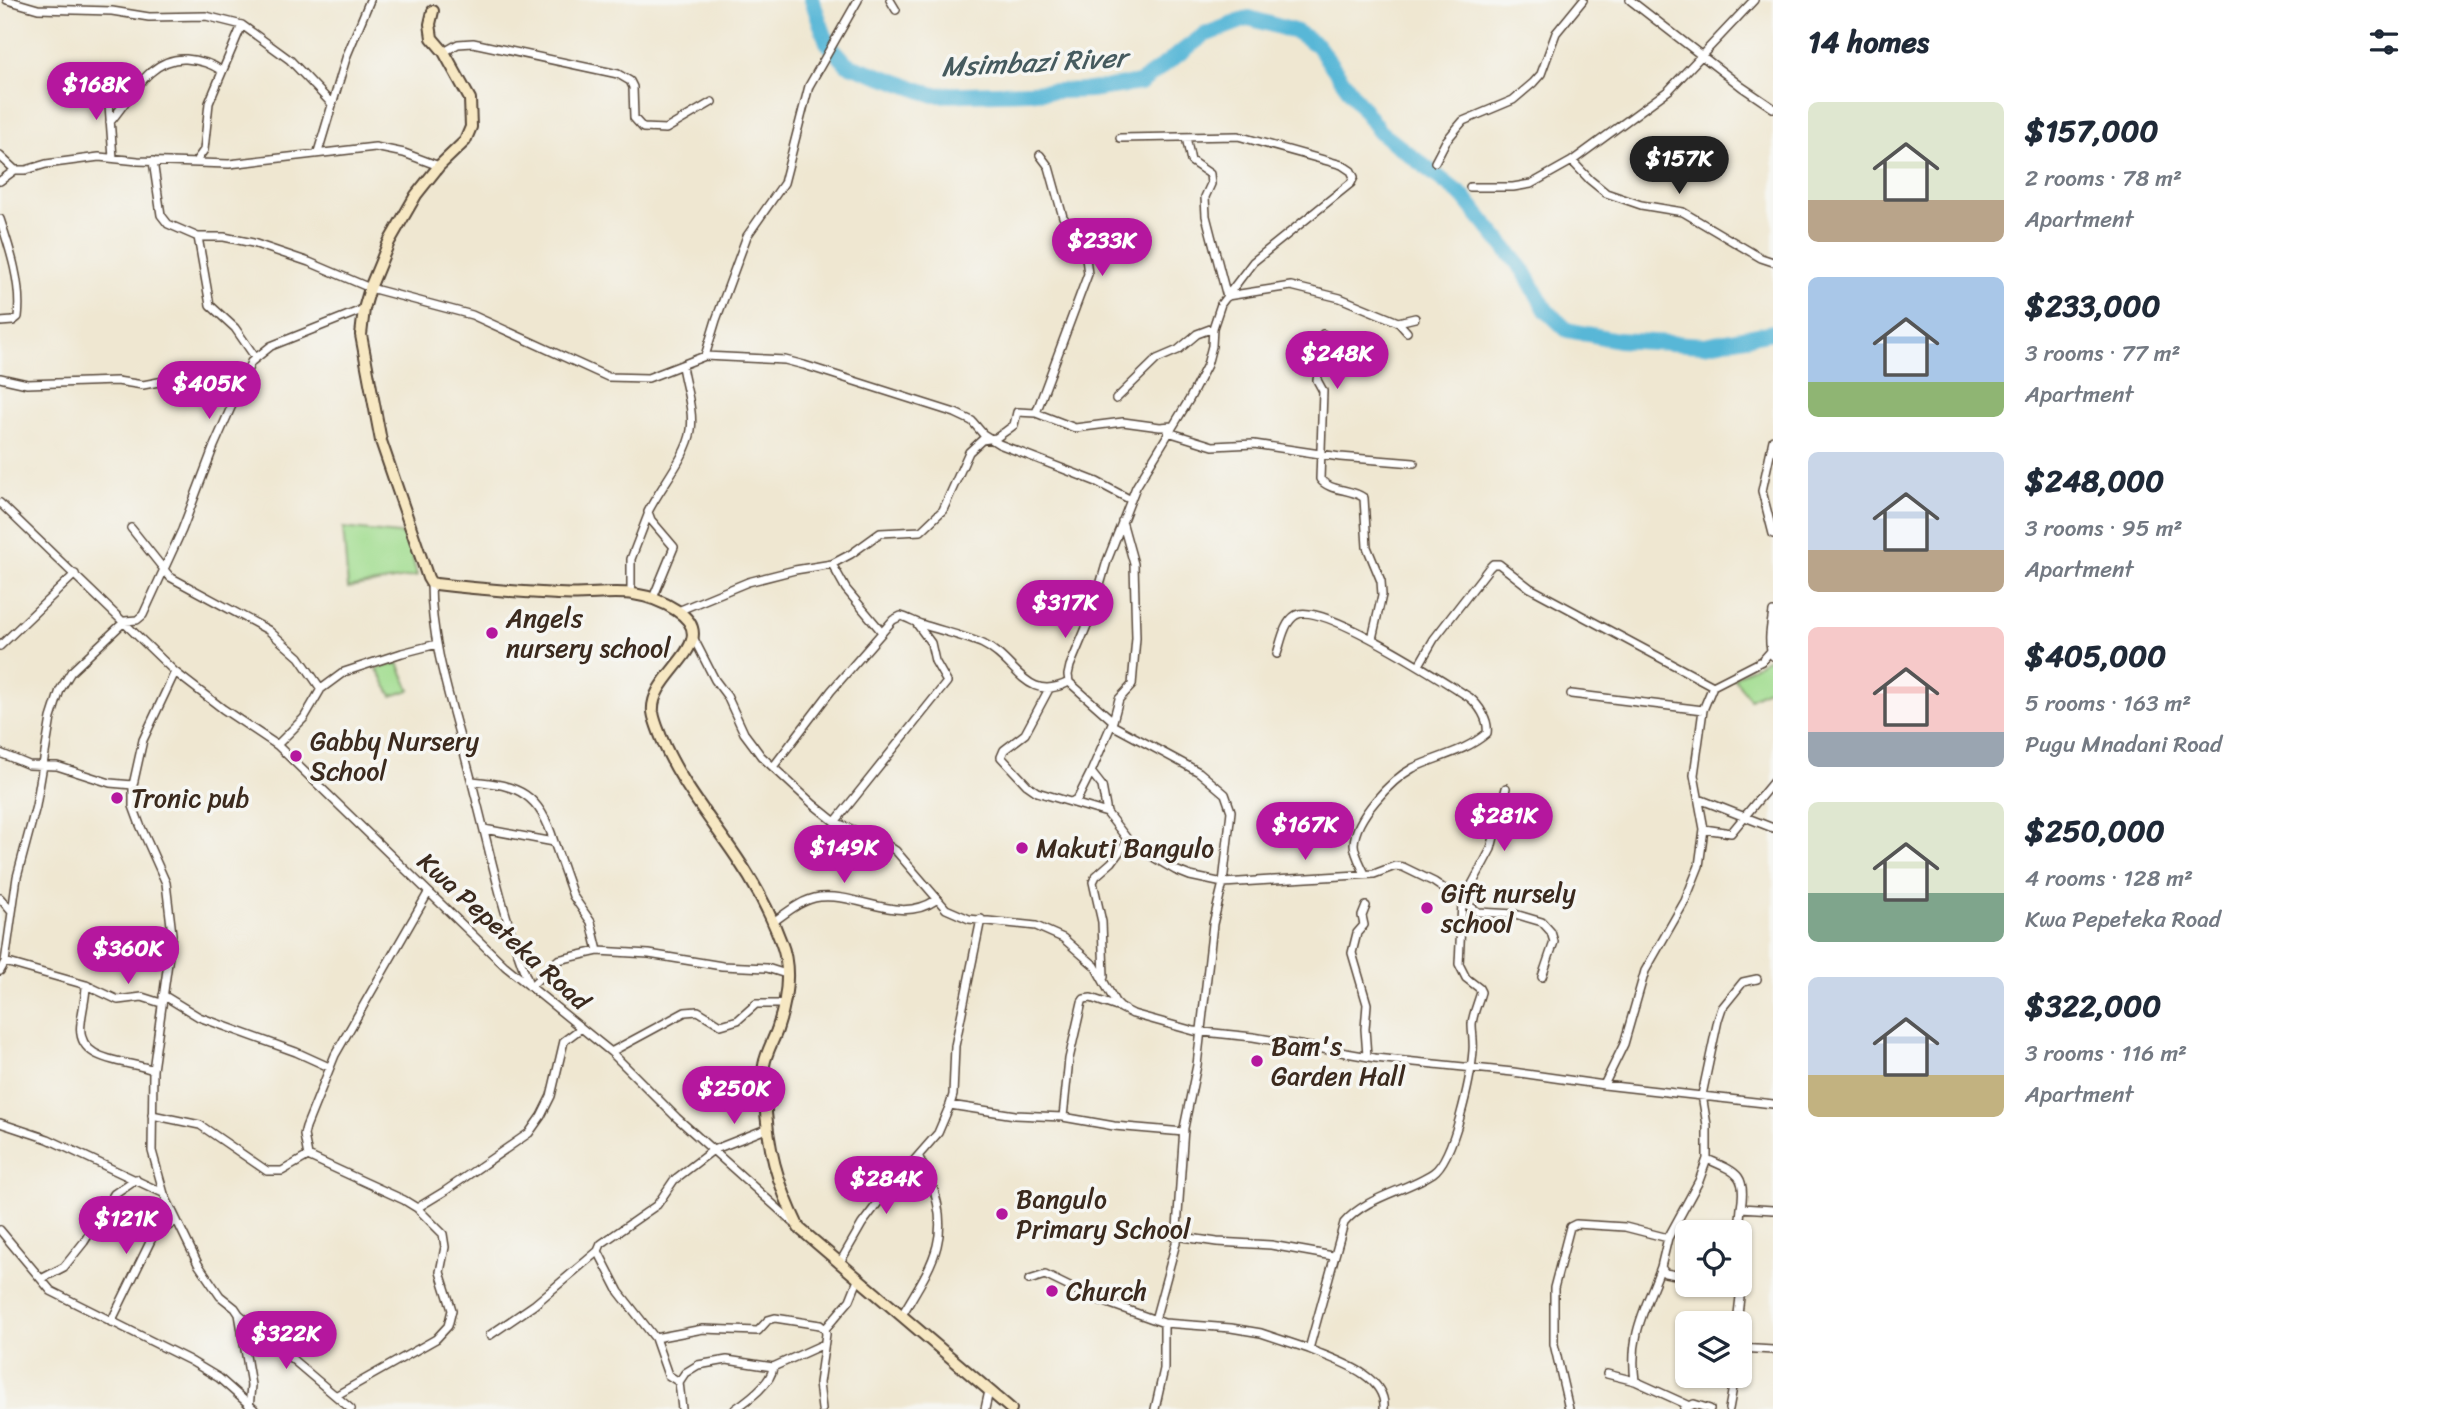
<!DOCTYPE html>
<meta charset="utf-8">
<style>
body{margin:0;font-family:Sriracha,sans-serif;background:#f2f2f3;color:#1f2937;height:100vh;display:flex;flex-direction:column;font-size:26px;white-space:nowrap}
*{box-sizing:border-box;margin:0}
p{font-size:23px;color:#747a83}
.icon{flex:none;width:38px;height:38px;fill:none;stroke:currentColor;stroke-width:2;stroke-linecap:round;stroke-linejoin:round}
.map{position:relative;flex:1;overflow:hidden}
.sheet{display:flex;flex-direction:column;background:#fff;width:665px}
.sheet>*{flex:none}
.buttons{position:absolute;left:1675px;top:1220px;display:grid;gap:14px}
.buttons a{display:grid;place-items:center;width:77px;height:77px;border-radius:10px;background:#fff;box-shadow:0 2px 5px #0004;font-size:35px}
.price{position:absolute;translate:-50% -60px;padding:0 16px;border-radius:24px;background:#b5179e;color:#fff;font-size:23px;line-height:46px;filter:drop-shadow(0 2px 4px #0008)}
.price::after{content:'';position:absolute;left:50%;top:42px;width:21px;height:16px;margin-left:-10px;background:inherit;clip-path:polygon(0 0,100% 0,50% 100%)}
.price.on{background:#222;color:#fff}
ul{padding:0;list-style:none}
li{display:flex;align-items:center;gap:21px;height:175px;padding:0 35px}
li span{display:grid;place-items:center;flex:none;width:196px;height:140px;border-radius:10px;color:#555}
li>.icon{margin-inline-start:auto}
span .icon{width:84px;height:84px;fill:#fffc;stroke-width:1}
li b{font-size:30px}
h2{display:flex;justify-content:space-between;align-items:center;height:84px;padding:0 35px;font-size:30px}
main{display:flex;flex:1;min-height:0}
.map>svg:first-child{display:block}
.green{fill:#a2dd90;stroke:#6e8457;stroke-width:2}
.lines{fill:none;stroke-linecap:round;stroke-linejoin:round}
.river{stroke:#59b7d7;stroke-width:16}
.street-casing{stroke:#564639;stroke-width:10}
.secondary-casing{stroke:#564639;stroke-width:14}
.street{stroke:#fff;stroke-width:7}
.secondary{stroke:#f7e8c3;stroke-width:10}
.poi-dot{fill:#b5179e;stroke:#f6f6f2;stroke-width:2.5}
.labels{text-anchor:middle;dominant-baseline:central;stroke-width:7;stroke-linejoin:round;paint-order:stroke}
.poi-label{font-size:26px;fill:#3b2a1e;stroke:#f6f6f2;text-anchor:start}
.street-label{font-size:26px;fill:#3b2a1e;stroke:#f6f6f2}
.water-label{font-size:28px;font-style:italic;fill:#465b5f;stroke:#f6f6f2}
</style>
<main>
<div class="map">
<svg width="1773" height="1409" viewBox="0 0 1773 1409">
<rect width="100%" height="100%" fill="#f6f6f2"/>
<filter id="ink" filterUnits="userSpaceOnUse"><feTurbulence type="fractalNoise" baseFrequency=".0143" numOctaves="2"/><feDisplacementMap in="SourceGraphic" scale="14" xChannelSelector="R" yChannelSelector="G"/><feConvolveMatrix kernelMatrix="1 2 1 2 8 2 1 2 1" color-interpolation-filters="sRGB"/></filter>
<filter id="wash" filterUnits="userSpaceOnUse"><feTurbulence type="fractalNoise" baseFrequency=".00686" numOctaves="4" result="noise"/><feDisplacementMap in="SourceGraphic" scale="28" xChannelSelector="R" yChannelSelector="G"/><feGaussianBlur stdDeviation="1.57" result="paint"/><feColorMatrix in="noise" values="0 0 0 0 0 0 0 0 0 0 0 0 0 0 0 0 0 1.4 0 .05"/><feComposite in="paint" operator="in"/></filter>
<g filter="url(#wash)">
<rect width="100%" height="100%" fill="#efe7d1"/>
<path class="green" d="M343 528 407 535 417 576 348 588Z
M1769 658 1773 663V687L1750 699 1734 678Z
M398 663 410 690 392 696 377 669Z"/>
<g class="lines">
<path class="river" d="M812 0 827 42 847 64 934 95 1090 90 1140 83 1204 35 1249 18 1297 32 1317 45 1379 131 1464 197 1524 271 1546 310 1567 330 1618 340 1704 345 1773 332"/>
</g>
</g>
<g filter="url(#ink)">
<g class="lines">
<defs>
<path id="street" d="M7 0 38 9 112 11 149 17 206 16 242 25 290 60 332 104
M890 0 896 10
M1630 0 1742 87 1773 108
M444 52 458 44 473 43 618 74 630 81 633 87 634 118 643 128 666 129 712 102
M111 86 109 105 113 158
M110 122C131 98 149 57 186 59 199 60 211 63 222 71
M1186 137 1191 161 1210 174 1211 184 1205 197 1206 216 1227 297
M318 152 347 55 370 0
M0 156 15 170
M153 161 161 215 168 224 198 237 210 305 235 328 255 357
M196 161 204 150 209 103 242 25
M1572 161 1590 180 1606 193 1641 205 1683 212 1761 258 1773 262
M1435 162 1446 141 1463 121 1513 100 1533 83 1541 74 1556 33 1583 0
M0 181 15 170H26L46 164 99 157 138 161 229 164 375 147 404 153 439 166
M1470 187H1513L1531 184 1572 161 1669 90 1754 0
M0 219C10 249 22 285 18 317L13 321 0 322
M198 237H224L253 243 309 262 370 288 472 315 608 377 648 378 705 356 785 360 804 365 955 413 972 421 983 434 999 444 1097 482 1131 500
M1227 296 1291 286 1340 298 1398 322 1407 332
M1398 322 1415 318
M1323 334C1326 349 1320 365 1317 380L1323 391 1320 479C1330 492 1351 488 1364 498L1367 547 1381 581 1382 595 1372 639
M705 356 716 320 747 236 784 183 809 86 858 0
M0 378 27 384 117 381 143 385 195 375 228 376 245 372
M1116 399 1157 359 1178 350 1197 334 1213 328
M1036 413 1088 274 1085 250 1086 232 1067 222 1063 217 1049 167 1040 155
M1168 432 1213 446 1254 444 1340 457 1414 463
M1773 440 1762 491 1773 534
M0 503 175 672 223 709 277 745 505 966 611 1052 677 1118 794 1223
M131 528 170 577 268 630 299 657 321 689
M832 564 846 589 882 632
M431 583C431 643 451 702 466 760 487 837 501 913 530 987L558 960 598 951 649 954 722 966 767 968 786 974
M631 592V559L648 515
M653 598 674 547 651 520 648 512C659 489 688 455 691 430 694 410 685 386 682 366
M678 611 748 582 795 570 832 564 851 554 880 533 921 531 943 510 969 452 982 440 996 438 1006 431 1014 425 1017 412 1036 413 1075 428 1123 422 1160 427 1172 426
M694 639 715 680 727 696 744 733 753 745 761 756 814 805 835 822 884 843 896 851 946 909 969 919 1036 926 1063 938 1095 966 1115 1002 1121 1008 1133 1014 1194 1031 1253 1037 1375 1058 1513 1072 1604 1085 1773 1104
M0 646 75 574
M1277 654C1281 642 1284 622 1296 615 1322 601 1443 681 1469 697 1479 705 1489 720 1487 733 1465 752 1438 756 1413 768 1391 780 1355 818 1354 844 1354 853 1361 865 1365 874
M1773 656C1767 643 1771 626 1773 612
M1419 665 1434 639 1489 568 1493 564H1499L1530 588 1713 686
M175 672 143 740 133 785V806L140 825 166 883 172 934 153 1070 152 1151 164 1194 198 1264 220 1296 235 1308 239 1314 251 1385 249 1409
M1049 689 1025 734 1004 750 1001 757 1027 785 1037 792 1107 813
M1571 694 1703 710
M1113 721 1119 699 1132 685 1136 638 1134 564 1122 521
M1112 725 1199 772 1225 794 1231 811 1223 883 1213 924 1197 1065 1184 1128 1176 1243 1155 1320
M277 745 304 718 321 689 344 672 402 653 437 644
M0 753 29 765 57 766 110 783 133 785
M773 767 831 691 893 620 901 616C908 618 914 622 921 624 942 631 964 636 983 644 1017 660 1025 704 1069 682
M472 781C519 785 540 794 554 842
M1699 799 1773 828
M1073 801 1078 798 1091 772
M835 822 947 682 935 661 931 643 917 624
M484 829 554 842 573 896 591 922 598 951
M1704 829 1731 833 1773 782
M1128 840 1146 853 1175 870 1190 876 1223 883 1374 874 1395 866 1403 867 1434 882 1478 912 1515 914 1542 922 1551 932 1554 942 1542 977
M0 898 11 911
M1366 906 1362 916 1364 925 1357 933 1352 953 1367 1004 1365 1029 1367 1056
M772 923C786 913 802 899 820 897 859 893 899 925 936 900
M5 962 86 985 118 1000 142 997 161 1003
M0 971 5 962 17 877 36 806 51 718 60 690 71 672 125 621 137 620 143 615 182 530 214 446 251 362 271 346 364 309
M1104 977 1102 922 1093 882 1096 876 1112 862 1128 840 1107 813 1102 786 1091 772 1113 721 1069 682 1068 675 1070 666 1091 616 1107 561 1136 487 1189 400 1207 365 1212 346 1213 328 1221 304 1253 262 1351 183 1354 177 1351 171 1342 165 1238 136 1120 138
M86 985C86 998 82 1010 81 1023 75 1064 129 1060 153 1070
M163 995 199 1017 296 1052 329 1067
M611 1052 685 1012 698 1011 721 1025 738 1020 756 1004H783
M1604 1085 1624 1044 1645 971 1685 901 1699 866 1704 829 1694 775 1703 710 1713 686 1762 661 1770 652
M950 1105 953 1095 955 1046 981 919
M152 1115 200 1125 267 1171H282L308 1156 404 1200 417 1208 443 1234 445 1247 440 1272 452 1310 448 1326 436 1339 337 1395
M1063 1117 1114 1126 1184 1132
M0 1123 48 1139 163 1193
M308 1156 304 1135 306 1127 335 1055 428 893
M1707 1159C1736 1172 1747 1174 1741 1208L1773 1210
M417 1208 445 1191 529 1133 541 1116 551 1096 564 1041 580 1029
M0 1230 51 1291 189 1360 219 1378 254 1409
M1125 1232 1155 1233 1217 1242 1271 1245 1333 1256
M839 1264 862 1224 883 1196 938 1133 950 1105 1015 1115 1063 1117 1069 1059 1082 1002 1084 999 1091 998 1117 1007
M1687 1277 1665 1273 1661 1267 1668 1238 1699 1181 1707 1159V1125L1702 1095 1718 1020 1722 1008 1743 982 1757 979
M41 1279 64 1267 84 1242 114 1194 136 1179
M1029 1280 1045 1275 1088 1296 1164 1323 1231 1328 1261 1333 1309 1349 1344 1223C1365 1197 1406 1191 1433 1173 1454 1159 1471 1077 1473 1051 1474 1042 1472 1033 1472 1024 1473 1013 1478 1003 1481 992L1479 988 1466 978 1459 964 1462 903 1491 849 1506 788
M239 1314 351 1409
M902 1315C930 1267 953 1239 931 1182 928 1173 922 1166 919 1157
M111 1322 153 1236 176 1221
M1737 1323 1746 1245 1740 1219 1741 1208
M825 1329 850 1300 858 1280
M490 1335 534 1305 598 1251
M655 1338 703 1329 758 1331 768 1320 775 1318 820 1325 825 1329 826 1334 819 1383 822 1409
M1740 1348 1773 1350
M1309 1349C1334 1360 1387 1374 1384 1409
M1607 1374 1635 1381 1688 1405
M1635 1381C1629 1334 1645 1310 1661 1267
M679 1382 685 1373 698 1365 727 1360 773 1367 824 1344
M682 1409 679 1382 668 1375 655 1338 619 1292 598 1251 601 1244 657 1205 674 1180 713 1150 766 1129
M735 1409C748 1400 772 1383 773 1367
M985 1409 989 1391
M1155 1409 1164 1369V1323
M1569 1409 1554 1344V1288L1570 1227 1576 1224 1625 1227 1668 1238
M1684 1409 1694 1404 1710 1409
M1729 1409 1735 1376"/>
<path id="secondary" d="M433 11 430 24 432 38 444 52 470 99 471 127 465 141 439 166 416 195 389 242 370 288 364 309 361 335 381 441 428 578 431 583 436 584C477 589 517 592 558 594 603 597 634 583 676 610 726 642 649 673 653 712 654 720 658 729 661 737 679 781 710 818 737 858 754 883 770 912 781 942 792 969 786 1003 777 1030 773 1041 766 1053 764 1065 762 1074 765 1086 765 1096 767 1147 777 1183 799 1228L1011 1409"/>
</defs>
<use href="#street" class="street-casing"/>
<use href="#secondary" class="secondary-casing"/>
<use href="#street" class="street"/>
<use href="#secondary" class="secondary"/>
</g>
</g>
<g class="poi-dot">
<circle cx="492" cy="633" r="7"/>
<circle cx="296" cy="756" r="7"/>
<circle cx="117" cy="798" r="7"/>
<circle cx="1022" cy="848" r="7"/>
<circle cx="1427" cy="908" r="7"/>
<circle cx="1257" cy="1061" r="7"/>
<circle cx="1002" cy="1214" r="7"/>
<circle cx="1052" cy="1291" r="7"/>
</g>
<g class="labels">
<g class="poi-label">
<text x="506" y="618">Angels<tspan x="506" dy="30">nursery school</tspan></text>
<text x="310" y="741">Gabby Nursery<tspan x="310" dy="30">School</tspan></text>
<text x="131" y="798">Tronic pub</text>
<text x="1036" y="848">Makuti Bangulo</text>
<text x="1441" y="893">Gift nursely<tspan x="1441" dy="30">school</tspan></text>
<text x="1271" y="1046">Bam's<tspan x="1271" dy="30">Garden Hall</tspan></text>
<text x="1016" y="1199">Bangulo<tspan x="1016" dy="30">Primary School</tspan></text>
<text x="1066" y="1291">Church</text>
</g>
<g class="street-label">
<text transform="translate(504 931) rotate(42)">Kwa Pepeteka Road</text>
</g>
<g class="water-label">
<text transform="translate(1034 62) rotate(-3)">Msimbazi River</text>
</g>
</g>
</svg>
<div class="buttons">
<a><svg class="icon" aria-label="locate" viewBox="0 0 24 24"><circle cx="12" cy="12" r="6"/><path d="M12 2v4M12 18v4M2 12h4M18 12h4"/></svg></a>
<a><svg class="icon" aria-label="layers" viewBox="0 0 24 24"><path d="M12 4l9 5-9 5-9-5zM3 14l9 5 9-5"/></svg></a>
</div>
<b class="price" style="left:96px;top:122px">$168K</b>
<b class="price on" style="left:1679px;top:196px">$157K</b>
<b class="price" style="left:1102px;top:278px">$233K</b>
<b class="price" style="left:1337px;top:391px">$248K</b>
<b class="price" style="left:209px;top:421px">$405K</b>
<b class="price" style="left:1065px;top:640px">$317K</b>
<b class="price" style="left:1504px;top:853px">$281K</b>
<b class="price" style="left:1305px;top:862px">$167K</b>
<b class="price" style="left:844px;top:885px">$149K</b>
<b class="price" style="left:128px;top:986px">$360K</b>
<b class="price" style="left:734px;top:1126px">$250K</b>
<b class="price" style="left:886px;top:1216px">$284K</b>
<b class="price" style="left:126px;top:1256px">$121K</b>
<b class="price" style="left:286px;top:1371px">$322K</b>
</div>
<section class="sheet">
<h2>14 homes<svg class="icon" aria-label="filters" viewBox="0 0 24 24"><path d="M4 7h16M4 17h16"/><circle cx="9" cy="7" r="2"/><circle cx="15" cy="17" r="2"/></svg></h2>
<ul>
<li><span style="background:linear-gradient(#dfe7d0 70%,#b9a48a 0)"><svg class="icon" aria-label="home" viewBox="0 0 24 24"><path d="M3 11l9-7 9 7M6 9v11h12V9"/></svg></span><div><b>$157,000</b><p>2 rooms · 78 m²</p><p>Apartment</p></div></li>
<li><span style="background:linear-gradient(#a9c7e8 75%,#8fb573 0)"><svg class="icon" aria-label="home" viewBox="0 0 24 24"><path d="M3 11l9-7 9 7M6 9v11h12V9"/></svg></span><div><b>$233,000</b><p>3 rooms · 77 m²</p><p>Apartment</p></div></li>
<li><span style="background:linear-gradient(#c9d6e8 70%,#b9a48a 0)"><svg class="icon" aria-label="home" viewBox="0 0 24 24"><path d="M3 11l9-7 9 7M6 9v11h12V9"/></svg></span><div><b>$248,000</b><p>3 rooms · 95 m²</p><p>Apartment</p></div></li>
<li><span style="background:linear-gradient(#f6c9c9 75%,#9aa5b1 0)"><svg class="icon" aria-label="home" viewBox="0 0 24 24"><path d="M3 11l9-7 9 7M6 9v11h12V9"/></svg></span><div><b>$405,000</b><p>5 rooms · 163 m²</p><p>Pugu Mnadani Road</p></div></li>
<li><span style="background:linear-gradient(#dfe7d0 65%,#7fa58c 0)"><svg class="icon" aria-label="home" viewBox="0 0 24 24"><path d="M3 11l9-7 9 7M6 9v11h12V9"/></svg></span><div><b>$250,000</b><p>4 rooms · 128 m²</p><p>Kwa Pepeteka Road</p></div></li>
<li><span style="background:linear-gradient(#c9d6e8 70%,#c2b280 0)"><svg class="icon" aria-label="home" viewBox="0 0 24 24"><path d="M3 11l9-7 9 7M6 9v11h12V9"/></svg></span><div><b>$322,000</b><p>3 rooms · 116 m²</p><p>Apartment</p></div></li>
</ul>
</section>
</main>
